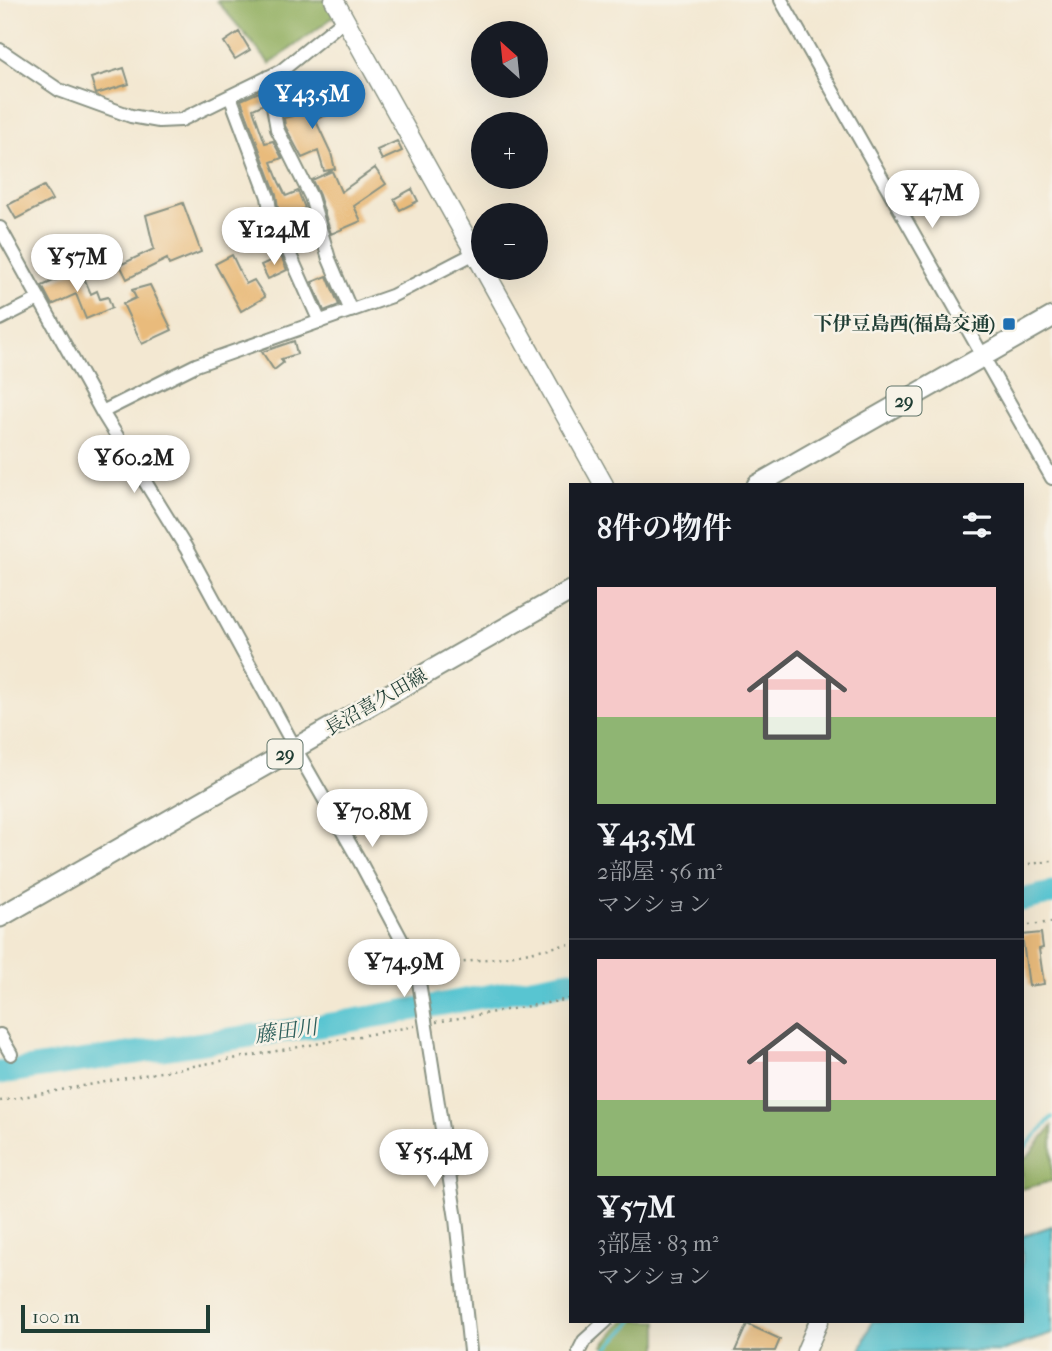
<!DOCTYPE html>
<html lang="ja">
<meta charset="utf-8">
<style>
body{margin:0;font-family:"IM FELL French Canon","Noto Serif JP",serif;background:#242831;color:#f1f3f6;height:100vh;display:flex;flex-direction:column;font-size:26px;white-space:nowrap}
*{box-sizing:border-box;margin:0}
p{font-size:23px;color:#9ea1a6}
.icon{flex:none;width:38px;height:38px;fill:none;stroke:currentColor;stroke-width:2;stroke-linecap:round;stroke-linejoin:round}
.map{position:relative;flex:1;overflow:hidden}
.details{position:absolute;left:569px;top:483px;width:455px;height:840px;display:flex;flex-direction:column;background:#171b24;border-radius:0px;box-shadow:0 7px 28px #0002}
.details>*{flex:none}
.needle{width:46px;rotate:333deg}
.tools{position:absolute;left:471px;top:21px;display:grid;gap:14px}
.tools a{display:grid;place-items:center;width:77px;height:77px;border-radius:50%;background:#171b24;box-shadow:0 7px 28px #0002;font-size:35px}
.scale{position:absolute;left:21px;bottom:18px;width:189px;box-sizing:border-box;padding-left:7px;border:4px solid #1f3d34;border-top:0;font-size:19px;line-height:24px;white-space:nowrap;color:#1f3d34;-webkit-text-stroke:5px #f7f3e8;paint-order:stroke}
.price{position:absolute;translate:-50% -60px;padding:0 16px;border-radius:24px;background:#fff;color:#222;font-size:23px;line-height:46px;filter:drop-shadow(0 2px 4px #0008)}
.price::after{content:'';position:absolute;left:50%;top:42px;width:21px;height:16px;margin-left:-10px;background:inherit;clip-path:polygon(0 0,100% 0,50% 100%)}
.price.current{background:#1f6fb2;color:#fff}
ul{padding:0;list-style:none}
li{display:grid;align-content:center;gap:14px;height:371px;padding:0 28px}
li+li{border-top:2px solid #363941}
li span{display:grid;place-items:center;height:217px;border-radius:0px;color:#555}
li>.icon{margin-inline-start:auto}
span .icon{width:126px;height:126px;fill:#fffc;stroke-width:1}
li b{font-size:30px}
h2{display:flex;justify-content:space-between;align-items:center;height:84px;padding:0 28px;font-size:30px}
.map>svg:first-child{display:block}
.forest{fill:#92af61;stroke:#58764a;stroke-width:2}
.water{fill:#59c5d1;stroke:#3c8182;stroke-width:2}
.lines{fill:none;stroke-linecap:round;stroke-linejoin:round}
.stream{stroke:#59c5d1;stroke-width:3.5}
.river{stroke:#59c5d1;stroke-width:23}
.building{fill:#e9bb7b}
.street-casing{stroke:#899283;stroke-width:16}
.secondary-casing{stroke:#899283;stroke-width:21}
.primary-casing{stroke:#899283;stroke-width:23}
.path{stroke:#899283;stroke-width:2.5;stroke-dasharray:2 5;stroke-linecap:butt}
.street{stroke:#fff;stroke-width:12}
.secondary{stroke:#fff;stroke-width:18}
.primary{stroke:#fff;stroke-width:19}
.poi-dot{fill:#1f6fb2;stroke:#f7f3e8;stroke-width:2.5}
.labels{text-anchor:middle;dominant-baseline:central;stroke-width:5;stroke-linejoin:round;paint-order:stroke}
.shield{fill:#f7f3e8;stroke:#60746a;stroke-width:2}
.shield-label{font-size:18px;font-weight:bold;fill:#1f3d34}
.poi-label{font-size:19px;font-weight:bold;fill:#1f3d34;stroke:#f7f3e8;text-anchor:end}
.street-label{font-size:19px;fill:#1f3d34;stroke:#f7f3e8}
.water-label{font-size:21px;font-style:italic;fill:#2e5f5b;stroke:#f7f3e8}
</style>
<div class="map">
<svg width="1052" height="1351" viewBox="0 0 1052 1351">
<rect width="100%" height="100%" fill="#f7f3e8"/>
<filter id="ink" filterUnits="userSpaceOnUse"><feTurbulence type="fractalNoise" baseFrequency=".0143" numOctaves="2"/><feDisplacementMap in="SourceGraphic" scale="14" xChannelSelector="R" yChannelSelector="G"/><feConvolveMatrix kernelMatrix="1 2 1 2 8 2 1 2 1" color-interpolation-filters="sRGB"/></filter>
<filter id="wash" filterUnits="userSpaceOnUse"><feTurbulence type="fractalNoise" baseFrequency=".00686" numOctaves="4" result="noise"/><feDisplacementMap in="SourceGraphic" scale="28" xChannelSelector="R" yChannelSelector="G"/><feGaussianBlur stdDeviation="1.57" result="paint"/><feColorMatrix in="noise" values="0 0 0 0 0 0 0 0 0 0 0 0 0 0 0 0 0 1.4 0 .05"/><feComposite in="paint" operator="in"/></filter>
<g filter="url(#wash)">
<rect width="100%" height="100%" fill="#f3e8d2"/>
<path class="forest" d="M327 0 336 15 270 64 217 1Z
M1052 1126V1181L1022 1189V1159L1028 1156Z
M623 1321H658V1351H612L603 1346Z"/>
<path class="water" d="M1052 1226V1334L1000 1351H860L872 1321H1022V1236Z"/>
<g class="lines">
<path class="stream" d="M1022 1151 1052 1117
M605 1351 633 1321"/>
<path class="river" d="M1022 900 1052 893
M0 1073 332 1024 570 981"/>
</g>
<g id="blocks">
<path class="building" d="M239 32 250 50 235 59 224 42Z
M124 68 129 84 96 94 91 78Z
M259 92 264 104 253 109 265 143 273 141 282 158 271 162 279 182 286 196 298 191 305 208 288 216 300 243 295 246 278 208 276 194 241 100Z
M342 99 345 109 315 119 331 153 335 169 324 171 318 151 302 158 285 126 284 118 292 116 290 109 303 105 304 111Z
M397 141 402 151 382 160 377 150Z
M375 168 386 184 354 206 361 221 331 234 319 195 312 180 332 171 341 192Z
M44 186 52 200 16 219 8 205Z
M412 189 418 201 400 210 394 199Z
M183 203 201 252 169 265 167 259 127 279 120 265 154 249 146 215Z
M261 207 268 226 237 238 230 219Z
M232 255 246 284 254 280 265 297 241 311 215 264Z
M281 256 287 270 268 279 261 265Z
M80 269 91 294 97 291 100 299 108 297 112 308 86 319 76 294 52 305 42 286Z
M327 276 339 305 324 311 312 282Z
M150 285 172 330 142 344 123 304 136 298 132 290Z
M294 341 297 354 281 359 283 363 274 370 262 352Z
M1041 933 1043 948 1039 949 1044 984 1029 986 1022 935Z
M747 1324 780 1339 775 1351H735Z"/>
</g>
</g>
<g filter="url(#ink)">
<use href="#blocks" fill-opacity="0" stroke="#899283" stroke-width="2"/>
<g class="lines">
<defs>
<path id="street" d="M781 0 1052 478
M0 50 59 90 131 116 159 121 181 120 281 71 344 20
M268 77 277 129 311 197 329 259 351 311
M230 96 268 197 270 210 320 322
M0 228 102 412 186 548 295 748 359 860 417 969 456 1219 470 1351
M0 319 39 299
M102 412 196 365 392 296 475 253
M0 1035 11 1054
M579 1351 584 1341 606 1321"/>
<path id="secondary" d="M334 0 604 485
M806 1351 819 1321"/>
<path id="primary" d="M757 485 1052 317
M0 917 570 591"/>
</defs>
<use href="#street" class="street-casing"/>
<use href="#secondary" class="secondary-casing"/>
<use href="#primary" class="primary-casing"/>
<path class="path" d="M1022 865 1052 861
M1022 926 1052 922
M429 967 509 956 570 944
M436 1022 570 999
M0 1101 415 1026"/>
<use href="#street" class="street"/>
<use href="#secondary" class="secondary"/>
<use href="#primary" class="primary"/>
</g>
</g>
<rect class="poi-dot" x="1002" y="317" width="14" height="14" rx="3.5"/>
<g class="labels">
<g class="shield">
<rect x="886.5" y="386.5" width="35" height="29" rx="5"/>
<rect x="267.5" y="739.5" width="35" height="29" rx="5"/>
</g>
<g class="shield-label">
<text x="904" y="401">29</text>
<text x="285" y="754">29</text>
</g>
<g class="poi-label">
<text x="995" y="324">下伊豆島西(福島交通)</text>
</g>
<g class="street-label">
<text transform="translate(376 702) rotate(-30)">長沼喜久田線</text>
</g>
<g class="water-label">
<text transform="translate(286 1031) rotate(-8)">藤田川</text>
</g>
</g>
</svg>
<div class="tools">
<a><svg class="needle" viewBox="-14 -14 28 28"><path d="M0-13l5 13h-10z" fill="#e53935"/><path d="M0 13l5-13h-10z" fill="#9ea1a6"/></svg></a>
<a>+</a>
<a>−</a>
</div>
<div class="scale">100 m</div>
<b class="price current" style="left:312px;top:131px">¥43.5M</b>
<b class="price" style="left:932px;top:230px">¥47M</b>
<b class="price" style="left:274px;top:267px">¥124M</b>
<b class="price" style="left:77px;top:294px">¥57M</b>
<b class="price" style="left:134px;top:495px">¥60.2M</b>
<b class="price" style="left:372px;top:849px">¥70.8M</b>
<b class="price" style="left:404px;top:999px">¥74.9M</b>
<b class="price" style="left:434px;top:1189px">¥55.4M</b>
<section class="details">
<h2>8件の物件<svg class="icon" aria-label="filters" viewBox="0 0 24 24"><path d="M4 7h16M4 17h16"/><circle cx="9" cy="7" r="2"/><circle cx="15" cy="17" r="2"/></svg></h2>
<ul>
<li><span style="background:linear-gradient(#f6c9c9 60%,#8fb573 0)"><svg class="icon" aria-label="home" viewBox="0 0 24 24"><path d="M3 11l9-7 9 7M6 9v11h12V9"/></svg></span><div><b>¥43.5M</b><p>2部屋 · 56 m²</p><p>マンション</p></div></li>
<li><span style="background:linear-gradient(#f6c9c9 65%,#8fb573 0)"><svg class="icon" aria-label="home" viewBox="0 0 24 24"><path d="M3 11l9-7 9 7M6 9v11h12V9"/></svg></span><div><b>¥57M</b><p>3部屋 · 83 m²</p><p>マンション</p></div></li>
</ul>
</section>
</div>
